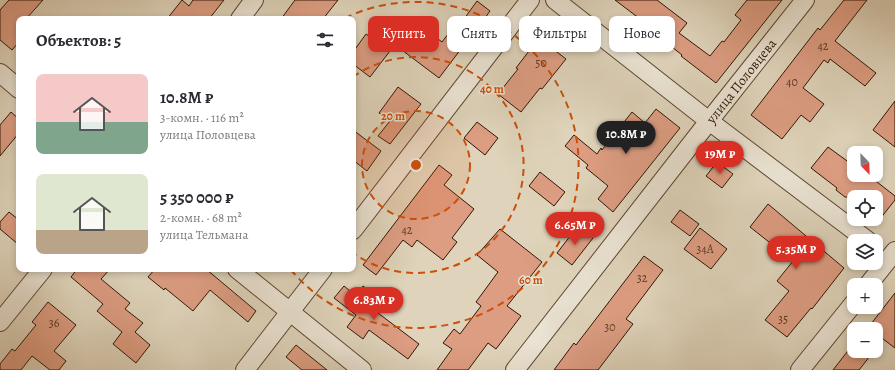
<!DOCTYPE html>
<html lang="ru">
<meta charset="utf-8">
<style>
body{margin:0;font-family:Alegreya,serif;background:#f7f7f7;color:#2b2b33;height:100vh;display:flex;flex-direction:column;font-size:15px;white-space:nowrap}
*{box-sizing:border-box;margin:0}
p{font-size:13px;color:#7c7c81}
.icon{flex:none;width:22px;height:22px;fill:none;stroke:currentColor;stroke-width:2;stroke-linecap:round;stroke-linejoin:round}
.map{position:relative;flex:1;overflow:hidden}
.sheet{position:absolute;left:16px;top:16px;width:340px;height:256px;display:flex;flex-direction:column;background:#fff;border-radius:8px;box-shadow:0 2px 6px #0003}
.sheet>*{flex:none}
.top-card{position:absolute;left:368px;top:16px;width:380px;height:36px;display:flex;gap:8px}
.needle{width:26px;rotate:157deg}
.controls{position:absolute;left:847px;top:146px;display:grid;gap:8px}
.controls a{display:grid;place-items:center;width:36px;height:36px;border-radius:8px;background:#fff;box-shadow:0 2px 6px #0003;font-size:20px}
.price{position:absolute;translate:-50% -34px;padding:0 9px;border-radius:14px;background:#d93025;color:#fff;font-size:13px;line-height:26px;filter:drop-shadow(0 1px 2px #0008)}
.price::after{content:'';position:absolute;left:50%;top:24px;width:12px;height:9px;margin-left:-6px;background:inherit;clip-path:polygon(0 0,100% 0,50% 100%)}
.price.on{background:#222;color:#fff}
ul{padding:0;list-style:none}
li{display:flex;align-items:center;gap:12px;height:100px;padding:0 20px}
li span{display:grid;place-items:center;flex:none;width:112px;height:80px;border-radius:8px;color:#555}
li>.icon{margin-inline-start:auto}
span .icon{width:48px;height:48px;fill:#fffc;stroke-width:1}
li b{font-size:17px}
h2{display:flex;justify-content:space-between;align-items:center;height:48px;padding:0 20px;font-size:17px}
.tag{padding:0 14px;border-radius:8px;background:#fff;box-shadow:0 2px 6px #0003;font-size:14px;line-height:36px}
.tag.on{background:#d93025;color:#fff}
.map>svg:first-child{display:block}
.building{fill:#dd9d82;stroke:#301704}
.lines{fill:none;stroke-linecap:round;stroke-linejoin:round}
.minor-casing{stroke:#5c4632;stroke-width:20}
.minor{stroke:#eae3d3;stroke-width:18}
.ring{fill:none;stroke:#cc4f0b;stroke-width:2;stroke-dasharray:7 5}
.labels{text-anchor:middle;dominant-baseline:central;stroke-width:3;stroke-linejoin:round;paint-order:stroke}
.number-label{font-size:12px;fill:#5b3824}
.street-label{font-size:14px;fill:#301704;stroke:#eae3d3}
.centre{fill:#cc4f0b;stroke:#eae3d3;stroke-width:2}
.ring-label{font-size:12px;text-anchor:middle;font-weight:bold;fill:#cc4f0b;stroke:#eae3d3;stroke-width:3;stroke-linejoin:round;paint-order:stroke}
</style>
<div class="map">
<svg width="895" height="370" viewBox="0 0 895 370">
<rect width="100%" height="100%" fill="#dfd4bb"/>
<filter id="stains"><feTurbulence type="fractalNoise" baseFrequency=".005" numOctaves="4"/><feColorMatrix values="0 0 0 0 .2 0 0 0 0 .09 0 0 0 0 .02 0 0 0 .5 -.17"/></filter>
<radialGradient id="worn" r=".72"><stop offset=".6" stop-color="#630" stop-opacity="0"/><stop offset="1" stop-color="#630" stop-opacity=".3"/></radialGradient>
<path class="building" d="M9 0H43L26 19H19V42L12 50 0 40V10Z
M182 0 189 6 193 0H224L209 19H167Z
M295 0H338L323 19H281Z
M615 0H657L687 23 679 33 710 56 722 41 724 42 741 20 735 15 747 0H782L716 83 681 56 682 55 647 27 648 25Z
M844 0H867L835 41 876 73 865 86 830 59 828 63 824 60 803 88 824 104 810 122 801 115 782 139 751 115 818 28 820 30Z
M477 1 490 11 477 29 479 30 469 43 467 41 439 78 390 41 399 29 413 40 423 27 442 42 461 17 464 19Z
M366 34 390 51 370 77 353 64V52Z
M539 38 566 59 542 89 540 88 521 112 498 94 518 69 516 68Z
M398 87 421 104 390 144 378 136 390 121 379 113Z
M895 101V147L873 130Z
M656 109 680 128 613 212 598 199 608 186 586 168 588 165 565 146 574 135 597 154 601 148 602 150 632 112 645 123Z
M11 112 19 119V133L0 156V125Z
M477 122 498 138 485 155 464 138Z
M353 130 381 151 367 171 353 160Z
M828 147 854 166V175H868L895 196V200L876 224V197H845L836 190 837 188 811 168Z
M717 162 733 174 722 188 706 176Z
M439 165 452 175 444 185 474 209 452 238 457 242 443 260 417 240 412 247 403 240 376 275 363 265Z
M540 172 565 192 554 206 529 186Z
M768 204 844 268 812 309 811 308 787 337 765 320 789 291 777 281 793 261 750 227Z
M680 210 699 224 690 236 671 222Z
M9 212 19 220V245L0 229V222Z
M578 226 593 238 572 265 557 253Z
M700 228 727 249 711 269 684 249Z
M500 229 542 262 507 306 521 316 496 349 488 343 468 370H437L452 349 443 343 454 329 460 334 481 306 476 302 498 272 477 255Z
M644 256 663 270 626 319 633 324 598 370H554L574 343 576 345Z
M77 269H110L101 279 130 303 125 309 143 323 135 332 150 345 136 363 113 344 122 332 97 311 103 304 71 277Z
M155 269H206L256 311 248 322 210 290 193 311 165 288 164 290 148 277Z
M344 286 356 296 363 286 382 300 374 310 419 344 408 359 369 330 363 339 347 327 356 315 334 298Z
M895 293V348L883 339 876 348V329H867Z
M48 302 76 325 54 351 66 361 59 370H50L32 356 21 370H0V364L12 349 15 351 36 325 32 322Z
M854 343V351H874L859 370H833Z
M296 345 327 370H302L286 357Z"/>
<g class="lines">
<defs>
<g id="minor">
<path d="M555 0 709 121 868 241"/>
<path d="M240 19 254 0"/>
<path d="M0 73 19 89"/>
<path d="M353 230 530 0"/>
<path d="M237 269 362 370"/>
<path d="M868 285 895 251"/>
<path d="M0 322 43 269"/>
<path d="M245 370 323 269"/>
<path id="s1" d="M515 370 709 121 805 0"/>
<path d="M800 370 854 303"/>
</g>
</defs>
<use href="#minor" class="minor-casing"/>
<use href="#minor" class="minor"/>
</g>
<circle cx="416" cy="165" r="54" fill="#cc4f0b" fill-opacity=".12"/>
<g class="ring">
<circle cx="416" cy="165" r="54"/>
<path d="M353 77A108 108 0 1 1 353 253"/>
<path d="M345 18A163 163 0 1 1 291 270"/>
</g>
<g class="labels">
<g class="number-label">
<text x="823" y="46">42</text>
<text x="541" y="63">50</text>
<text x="792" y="82">40</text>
<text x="407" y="230">42</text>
<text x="705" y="249">34А</text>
<text x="642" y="278">32</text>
<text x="783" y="319">35</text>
<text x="54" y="323">36</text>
<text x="610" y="327">30</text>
</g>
<g class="street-label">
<text stroke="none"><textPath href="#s1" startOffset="367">улица Половцева</textPath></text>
</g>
</g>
<circle cx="416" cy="165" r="6" class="centre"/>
<g class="ring-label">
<text x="492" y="93">40 m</text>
<text x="393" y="120">20 m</text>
<text x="531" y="284">60 m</text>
</g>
<rect width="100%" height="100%" filter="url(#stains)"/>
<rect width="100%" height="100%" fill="url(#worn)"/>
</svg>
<div class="controls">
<a><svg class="needle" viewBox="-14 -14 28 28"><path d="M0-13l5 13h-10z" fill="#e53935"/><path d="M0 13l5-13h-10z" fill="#7c7c81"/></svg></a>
<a><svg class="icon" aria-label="locate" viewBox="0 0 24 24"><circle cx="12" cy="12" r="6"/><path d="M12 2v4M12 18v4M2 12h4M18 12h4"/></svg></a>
<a><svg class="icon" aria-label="layers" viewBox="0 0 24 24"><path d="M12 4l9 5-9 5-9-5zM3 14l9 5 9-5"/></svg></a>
<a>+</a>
<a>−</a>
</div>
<b class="price on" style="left:626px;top:155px">10.8M ₽</b>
<b class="price" style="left:720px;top:175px">19M ₽</b>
<b class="price" style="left:575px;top:246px">6.65M ₽</b>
<b class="price" style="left:796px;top:270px">5.35M ₽</b>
<b class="price" style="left:374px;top:321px">6.83M ₽</b>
<div class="top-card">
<a class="tag on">Купить</a>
<a class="tag">Снять</a>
<a class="tag">Фильтры</a>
<a class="tag">Новое</a>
</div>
<section class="sheet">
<h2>Объектов: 5<svg class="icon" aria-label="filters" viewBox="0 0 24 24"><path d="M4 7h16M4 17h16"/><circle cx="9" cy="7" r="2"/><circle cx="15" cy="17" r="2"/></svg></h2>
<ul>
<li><span style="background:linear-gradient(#f6c9c9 60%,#7fa58c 0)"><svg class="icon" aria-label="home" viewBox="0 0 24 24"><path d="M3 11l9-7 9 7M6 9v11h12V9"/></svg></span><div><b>10.8M ₽</b><p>3-комн. · 116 m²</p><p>улица Половцева</p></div></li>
<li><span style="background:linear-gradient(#dfe7d0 70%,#b9a48a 0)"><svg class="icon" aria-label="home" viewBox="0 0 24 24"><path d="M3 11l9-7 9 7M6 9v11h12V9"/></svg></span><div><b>5 350 000 ₽</b><p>2-комн. · 68 m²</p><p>улица Тельмана</p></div></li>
</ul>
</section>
</div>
